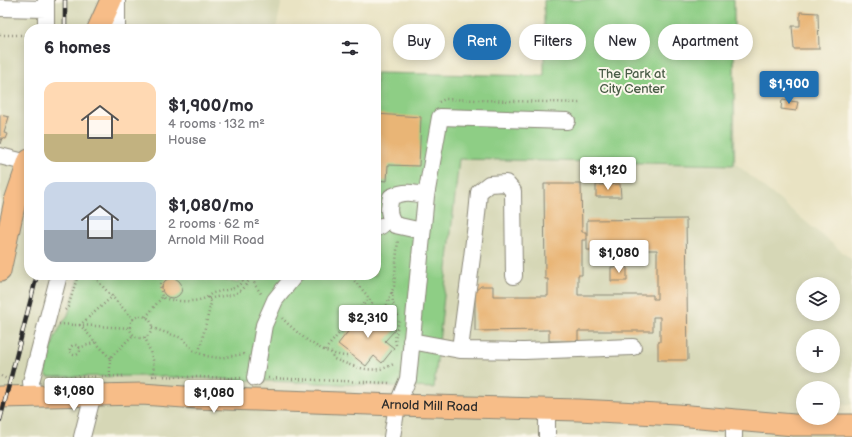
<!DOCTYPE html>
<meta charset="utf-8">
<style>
body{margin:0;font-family:"Balsamiq Sans",sans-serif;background:#f2f2f3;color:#2b2b33;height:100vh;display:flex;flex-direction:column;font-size:15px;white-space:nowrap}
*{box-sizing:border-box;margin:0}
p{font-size:13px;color:#7c7c81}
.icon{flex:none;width:22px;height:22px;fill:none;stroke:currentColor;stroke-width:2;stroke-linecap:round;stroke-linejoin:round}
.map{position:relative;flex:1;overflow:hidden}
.side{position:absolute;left:24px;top:24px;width:357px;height:256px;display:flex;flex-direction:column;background:#fff;border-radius:16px;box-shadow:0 2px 10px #0003}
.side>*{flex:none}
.top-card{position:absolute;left:393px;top:24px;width:380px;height:36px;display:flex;gap:8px}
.tools{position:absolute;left:796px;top:277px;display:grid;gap:8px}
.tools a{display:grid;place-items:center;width:44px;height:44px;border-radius:50%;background:#fff;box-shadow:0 2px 10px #0003;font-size:20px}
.price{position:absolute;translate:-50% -34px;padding:0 9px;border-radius:4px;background:#fff;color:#222;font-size:13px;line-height:26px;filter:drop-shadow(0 1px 2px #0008)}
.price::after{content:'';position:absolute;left:50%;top:24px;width:12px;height:9px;margin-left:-6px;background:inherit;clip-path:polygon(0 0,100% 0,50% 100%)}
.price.selected{background:#1f6fb2;color:#fff}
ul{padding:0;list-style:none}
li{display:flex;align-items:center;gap:12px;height:100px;padding:0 20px}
li span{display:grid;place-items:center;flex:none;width:112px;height:80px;border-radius:12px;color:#555}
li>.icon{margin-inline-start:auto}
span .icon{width:48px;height:48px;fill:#fffc;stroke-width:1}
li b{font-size:17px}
h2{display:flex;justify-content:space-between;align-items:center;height:48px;padding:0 20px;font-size:17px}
.chip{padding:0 14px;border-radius:18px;background:#fff;box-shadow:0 2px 10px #0003;font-size:14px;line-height:36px}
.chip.selected{background:#1f6fb2;color:#fff}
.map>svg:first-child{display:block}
.built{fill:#d6d7b6;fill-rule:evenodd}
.green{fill:#8ece85;stroke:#5c7c58}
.building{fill:#e9b576}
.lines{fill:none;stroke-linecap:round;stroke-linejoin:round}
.minor-casing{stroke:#8a8777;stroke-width:18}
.major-casing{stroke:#8a8777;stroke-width:23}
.path{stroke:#8a8777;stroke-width:2.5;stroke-dasharray:1 3;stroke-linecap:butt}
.minor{stroke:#fff;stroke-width:16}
.major{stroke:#f7bd88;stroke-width:21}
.rail-casing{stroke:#2b2b2b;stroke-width:4.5}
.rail{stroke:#fbf7ec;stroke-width:3;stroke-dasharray:9;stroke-linecap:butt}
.labels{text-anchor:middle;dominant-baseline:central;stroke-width:4;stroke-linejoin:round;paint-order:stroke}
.park-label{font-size:13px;fill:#495c46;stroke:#fbf7ec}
.street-label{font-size:13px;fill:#2b2b2b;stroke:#fbf7ec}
</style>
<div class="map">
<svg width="852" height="437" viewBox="0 0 852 437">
<rect width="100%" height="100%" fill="#fbf7ec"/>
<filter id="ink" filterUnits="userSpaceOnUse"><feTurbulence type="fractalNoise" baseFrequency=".025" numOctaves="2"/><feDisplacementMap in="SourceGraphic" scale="8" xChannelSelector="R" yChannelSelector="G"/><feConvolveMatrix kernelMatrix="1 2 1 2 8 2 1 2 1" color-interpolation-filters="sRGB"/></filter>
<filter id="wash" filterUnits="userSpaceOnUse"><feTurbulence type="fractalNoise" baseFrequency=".012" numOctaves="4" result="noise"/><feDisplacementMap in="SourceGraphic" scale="16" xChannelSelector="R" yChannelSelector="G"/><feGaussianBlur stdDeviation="0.9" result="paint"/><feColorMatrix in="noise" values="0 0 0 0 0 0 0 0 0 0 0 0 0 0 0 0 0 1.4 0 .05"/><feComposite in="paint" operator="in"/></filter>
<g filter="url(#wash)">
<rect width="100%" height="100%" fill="#e9e3c3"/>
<path class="built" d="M0 0H282L276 29H29V275H80L68 315 55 336 50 351 46 366 48 377 147 376 434 388 459 159 734 165 735 0 736 164 852 260V404L835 405 831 437H0ZM803 284H833V314H803ZM803 336H833V366H803ZM803 388H833V418H803Z
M195 275H240L238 283Z"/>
<path class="green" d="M544 0H734V165L459 159 434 388 147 376 48 377 45 372 55 336 68 315 80 275H197L238 283 240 275H376V73L544 76Z"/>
<g id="blocks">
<path class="building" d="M800 12 818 13 819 49H794L792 26H800Z
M782 100 798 102 796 111 781 109Z
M376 114 421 117 419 166 388 165 387 181 376 180Z
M0 115 9 117 4 133 8 134 6 139 2 138 0 144Z
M544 184H581L582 232H586V240H582V275H578V295H653V299H657V250H587V220L686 219 688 360H658V342H660V317H653V331H578V341H549V330L475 331V291L481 286H493V296H548V279H545Z
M620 184 621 197H596V185Z
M611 267H627V281H611Z
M162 288a10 10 0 1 1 20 0a10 10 0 1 1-20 0Z
M367 308 395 330 385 341 394 348 382 363 374 356 366 366 338 344Z"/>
</g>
</g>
<g filter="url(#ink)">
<use href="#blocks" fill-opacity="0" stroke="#8a8777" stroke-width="1"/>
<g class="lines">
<defs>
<path id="minor" d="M46 0V29
M117 0V29
M0 8 46 9
M0 156 28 163
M376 228 381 226
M422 231 395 225C388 215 388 210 391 197 404 191 412 192 426 196
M411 341 460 350C466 297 475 245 479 192L489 184 506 183 513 191 514 276
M460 350 524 351 633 347
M255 378 264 325 275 300 295 275
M33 395 31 382 59 275
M547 409V437
M82 437 93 394
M392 437 397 405 408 379 426 196 440 117 567 121
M734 437V420"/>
<g id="major">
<path d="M98 29 111 0"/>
<path d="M0 271 15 201 29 160"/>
<path id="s1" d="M0 397 142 394 198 398 397 405 578 410 678 415 794 425H852"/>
</g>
</defs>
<use href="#minor" class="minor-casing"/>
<use href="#major" class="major-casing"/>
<path class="path" d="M0 35H29
M439 102 445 99 581 103
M92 275 134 320
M161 275 160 285 162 297C171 302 196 303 205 298 208 297 210 294 213 293 227 289 239 291 246 275
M251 275 255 285 262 295
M349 275 366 294 382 318 394 286 398 239
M392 292 393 303 399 318
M209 299C232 292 236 301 252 276
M65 310 68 307 78 275
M130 327a11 11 0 1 1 22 0a11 11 0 1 1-22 0Z
M146 317 162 297
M282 318C299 335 322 355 347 356
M59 324 131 328
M152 328 182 338 194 351 206 356 219 358 245 354
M145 337 153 360 154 377
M396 345 395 339 399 321
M70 350a5 5 0 1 1 10 0a5 5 0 1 1-10 0Z
M79 348 96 342
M325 350 369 298
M199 352 211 303 207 296
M331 352 334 359C355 367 375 376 395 363
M110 358 80 325 113 296
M1 376 7 379
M110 376V358L133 335
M152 376 241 378
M46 377 125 376
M268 378 390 383"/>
<use href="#minor" class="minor"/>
<use href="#major" class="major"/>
<defs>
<path id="rail" d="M65 0V29
M0 420 37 275"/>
</defs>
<use href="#rail" class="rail-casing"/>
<use href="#rail" class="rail"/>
</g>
</g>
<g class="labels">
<g class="park-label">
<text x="632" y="74">The Park at<tspan x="632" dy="15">City Center</tspan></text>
</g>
<g class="street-label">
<text stroke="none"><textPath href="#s1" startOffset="430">Arnold Mill Road</textPath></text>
</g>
</g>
</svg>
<div class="tools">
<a><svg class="icon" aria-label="layers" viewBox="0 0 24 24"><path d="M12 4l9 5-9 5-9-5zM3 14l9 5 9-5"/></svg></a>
<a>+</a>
<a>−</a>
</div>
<b class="price selected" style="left:789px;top:105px">$1,900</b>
<b class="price" style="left:608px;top:191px">$1,120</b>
<b class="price" style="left:619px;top:274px">$1,080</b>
<b class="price" style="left:368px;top:339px">$2,310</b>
<b class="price" style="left:74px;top:412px">$1,080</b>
<b class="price" style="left:214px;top:414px">$1,080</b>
<div class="top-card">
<a class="chip">Buy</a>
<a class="chip selected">Rent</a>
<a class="chip">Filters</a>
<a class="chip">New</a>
<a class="chip">Apartment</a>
</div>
<section class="side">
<h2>6 homes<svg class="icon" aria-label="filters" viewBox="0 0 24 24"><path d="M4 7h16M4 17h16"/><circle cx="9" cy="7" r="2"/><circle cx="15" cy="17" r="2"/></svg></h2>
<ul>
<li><span style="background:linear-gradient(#ffd9b3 65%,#c2b280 0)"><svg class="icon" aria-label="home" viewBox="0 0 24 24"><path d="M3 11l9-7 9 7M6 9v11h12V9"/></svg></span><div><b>$1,900/mo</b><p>4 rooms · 132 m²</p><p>House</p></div></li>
<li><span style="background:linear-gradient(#c9d6e8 60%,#9aa5b1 0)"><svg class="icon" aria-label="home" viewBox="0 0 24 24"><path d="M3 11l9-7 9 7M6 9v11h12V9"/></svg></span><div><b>$1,080/mo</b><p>2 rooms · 62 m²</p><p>Arnold Mill Road</p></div></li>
</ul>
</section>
</div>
